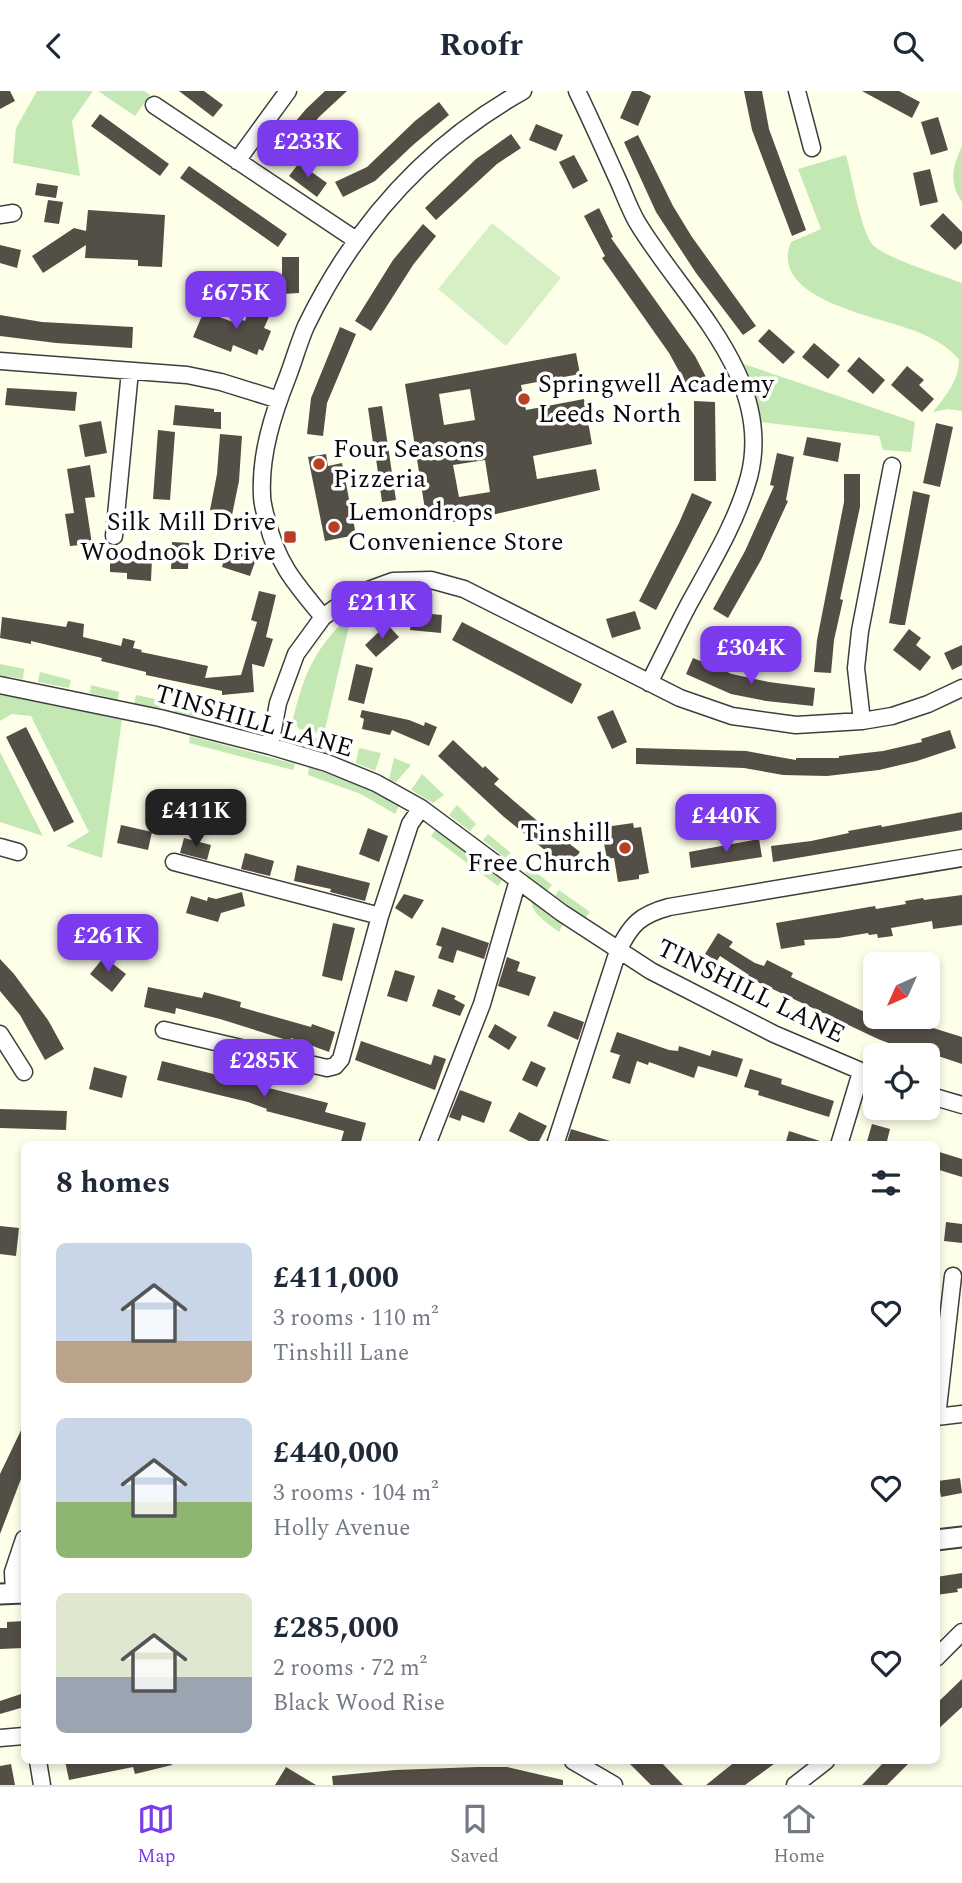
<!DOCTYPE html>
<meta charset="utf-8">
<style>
body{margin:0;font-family:Spectral,serif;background:#f2f2f3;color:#1f2937;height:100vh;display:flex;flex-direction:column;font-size:26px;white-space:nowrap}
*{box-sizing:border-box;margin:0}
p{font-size:23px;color:#747a83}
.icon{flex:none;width:38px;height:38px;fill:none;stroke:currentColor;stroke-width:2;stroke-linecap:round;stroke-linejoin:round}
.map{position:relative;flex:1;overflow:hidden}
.drawer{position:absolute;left:21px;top:1050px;width:919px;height:623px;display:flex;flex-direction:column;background:#fff;border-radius:10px;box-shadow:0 4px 10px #0003}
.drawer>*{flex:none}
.needle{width:46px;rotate:225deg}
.buttons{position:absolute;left:863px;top:861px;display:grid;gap:14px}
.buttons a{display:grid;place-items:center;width:77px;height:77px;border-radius:10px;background:#fff;box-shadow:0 4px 10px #0003;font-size:35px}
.price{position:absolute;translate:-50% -60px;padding:0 16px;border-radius:14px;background:#7c3aed;color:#fff;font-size:23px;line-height:46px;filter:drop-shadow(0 2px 4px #0008)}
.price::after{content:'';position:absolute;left:50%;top:42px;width:21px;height:16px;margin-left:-10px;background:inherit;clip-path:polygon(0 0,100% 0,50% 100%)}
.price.active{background:#222;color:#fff}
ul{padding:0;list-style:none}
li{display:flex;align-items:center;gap:21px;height:175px;padding:0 35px}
li span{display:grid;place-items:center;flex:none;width:196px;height:140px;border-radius:10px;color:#555}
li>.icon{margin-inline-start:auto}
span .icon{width:84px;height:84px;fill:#fffc;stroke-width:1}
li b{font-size:30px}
h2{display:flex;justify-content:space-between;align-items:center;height:84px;padding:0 35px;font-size:30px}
header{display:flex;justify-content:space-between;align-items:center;height:91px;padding:0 35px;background:#fff;font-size:32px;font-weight:700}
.menu{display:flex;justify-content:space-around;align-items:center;height:98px;border-top:2px solid #e0e1e3;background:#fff;font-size:19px;color:#747a83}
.menu a{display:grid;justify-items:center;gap:4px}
.menu .active{color:#7c3aed}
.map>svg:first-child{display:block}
.green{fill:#c3e8b4}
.pitch{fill:#d7efc5}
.building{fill:#534f47;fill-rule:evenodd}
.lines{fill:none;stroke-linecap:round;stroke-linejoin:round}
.minor-casing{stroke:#3e3e3e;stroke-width:19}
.tertiary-casing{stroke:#3e3e3e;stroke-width:23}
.minor{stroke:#fff;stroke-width:16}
.tertiary{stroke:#fff;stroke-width:19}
.poi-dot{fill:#b93f24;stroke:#fff;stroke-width:2.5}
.labels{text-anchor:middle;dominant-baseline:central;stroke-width:7;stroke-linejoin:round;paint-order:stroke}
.poi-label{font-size:26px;fill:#0b0b0b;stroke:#fff;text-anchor:start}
.street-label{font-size:26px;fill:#0b0b0b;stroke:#fff}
</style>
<header><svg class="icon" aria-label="back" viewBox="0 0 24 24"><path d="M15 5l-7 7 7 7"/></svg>Roofr<svg class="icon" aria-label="search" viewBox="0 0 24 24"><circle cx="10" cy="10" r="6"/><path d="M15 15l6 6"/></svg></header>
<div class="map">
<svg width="962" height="1694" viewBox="0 0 962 1694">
<rect width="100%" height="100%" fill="#feffe9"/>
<path class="green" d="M37 0H93L72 30 80 85 13 72 16 37Z
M98 0H144L150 4 135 25Z
M962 55V111C948 91 953 75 962 55Z
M846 64C852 85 860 136 872 153 882 166 944 185 962 192V320L948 318 933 321C946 304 959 290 959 268 947 255 934 248 918 241 882 226 767 209 791 151L821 138 798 78Z
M732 269 915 331 911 361 883 359 879 345 751 330Z
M352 522 324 643 299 638 293 628C305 580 315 557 352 522Z
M0 573 24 578 23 588 0 584Z
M40 581 71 589 69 597 38 591Z
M91 594 119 601 118 609 90 602Z
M0 602 122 629 102 767 66 755 89 741 31 625 12 623 0 630Z
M136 604 161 609 159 618 134 613Z
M176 614 198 619 196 628 174 622Z
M190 645 295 673 293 679 189 652Z
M306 645 349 655 340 666 304 655Z
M359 657 381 662 375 680 356 672Z
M0 661 43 745 0 731Z
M394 667 411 674 396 691 389 689Z
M309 676 364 696 399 715 395 723 361 703 308 684Z
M422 683 444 704 433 712 411 699Z
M457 714 476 733 470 740 449 724Z
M436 738 503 788 498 795 431 745Z
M488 743 511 762 505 767 483 749Z
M529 776 552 794 547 800 525 782Z
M559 799 590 821 585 827 555 805Z
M531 808 563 833 559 841C548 832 531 823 531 808Z"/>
<path class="pitch" d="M492 132 561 187 506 255 438 198Z"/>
<path class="building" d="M0 0H10L15 10 0 18Z
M179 0H204L223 14 213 26Z
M325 0H347L319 26 292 59 280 49 306 18Z
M632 0H641L651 5 638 35 620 27Z
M744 0H762L769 38 806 139 792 145 752 39Z
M862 0H899L920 11 912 27Z
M439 11 449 24 413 54 375 90 343 106 335 91 367 76 415 30Z
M100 23 169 73 160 85 91 35Z
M938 26 948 59 931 64 921 31Z
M536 33 563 44 556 60 529 49Z
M511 43 521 57 497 73 436 129 425 117 476 68Z
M638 44 673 115 692 146 756 235 743 244 696 182 656 121 624 51Z
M574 64 588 90 573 98 559 71Z
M299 72 327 92 317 106 289 85Z
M189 75 287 143 278 156 180 87Z
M930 78 938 111 920 115 913 82Z
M37 92 58 95 56 107 35 104Z
M48 109 63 111 59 133 44 131Z
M599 117 613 146 611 147 695 265 708 290 690 300 669 262 602 167 605 165 584 125Z
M88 119 165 124 162 176 138 175V169L85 167 86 154 43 182 32 165 74 137 86 140Z
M943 122 962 141V152L955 159 930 135Z
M423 133 436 145 413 174 371 240 355 230 393 169Z
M0 154 21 159 17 177 0 172Z
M282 166H299V202L282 203Z
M252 211 272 219 264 237 271 240 263 260 259 258 257 264 233 254 231 261 193 246 204 220 238 233 240 228 245 230Z
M0 224 42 231 133 236 132 257 56 252 0 245Z
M340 236 356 243 327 312 323 345 307 343 311 307Z
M769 238 795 261 783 273 758 250Z
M814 252 840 274 828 288 802 266Z
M576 262 580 283 521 294 526 319 584 308 592 353 533 365 537 388 596 378 600 399 462 431H427L405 293ZM470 298 475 329 444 334 439 303ZM485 369 490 401 459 406 453 374Z
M859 266 885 289 873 303 847 280Z
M907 275 924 289 919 294 934 308 922 321 891 294Z
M7 297 77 301 75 320 5 314Z
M694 310 715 311 716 390H694Z
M175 314 214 318V321H221V338L173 334Z
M382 315 396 409 382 411 374 353 377 352H373L368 317Z
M101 330 107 362 85 366 79 334Z
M936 332 953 336 940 396 923 392Z
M158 339 175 341 170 409 153 408Z
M220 343 242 345 239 390 232 424 210 419 217 383Z
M807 346 841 352 838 371 803 364Z
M777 362 794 366 786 409 788 410 761 469 728 527 713 518 745 460 774 395 770 394Z
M326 363 328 375 342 372 356 444 325 450 308 366Z
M90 374 95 406 85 407 92 453 70 455 65 423 74 422 67 378Z
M844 383H860V416L840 508 843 509 834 549 831 582 814 581 817 549 844 411Z
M913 400 930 404 905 534H900L889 532Z
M692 402 712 411 656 519 639 510 679 432Z
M172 451 189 452 188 478H171Z
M227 458 256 468 250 485 222 476Z
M127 466 152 467 151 490 127 488V482L110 481V467L127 468Z
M259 500 276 504 266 546 273 548 264 576 252 573 254 601 222 604V600L146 584V581L101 570 102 567 31 550V553L0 547 2 526 66 536 68 530 84 533 83 546 121 555 123 547 135 550 133 557 142 559 141 561 208 575 205 587 241 584 257 531 251 529Z
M635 520 641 538 612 547 606 528Z
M412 521 442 524 441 542 410 539Z
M462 531 582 593 572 613 452 549Z
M387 533 399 546 376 566 365 554Z
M909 538 921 547 916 554 931 566 920 580 893 559Z
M962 554V574L952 579 944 562Z
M693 567 732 583 769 591 815 597 813 615 766 610 731 603 686 583Z
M356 573 373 577 364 613 348 609Z
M362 619 409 629 424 635 425 631 437 636 429 655 392 639 390 644 362 638 364 628 360 626Z
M613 619 627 651 612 658 597 626Z
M26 636 74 731 54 741 6 646Z
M950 639 956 657 917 670 879 679 827 685 783 684 744 677 636 673V657L746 660 796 669V667H839V665L883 660 922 651 921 648Z
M453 649 483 677 485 675 499 688 494 693 554 744 560 737 570 745 566 750 580 761 567 777 504 726 438 665Z
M962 721V739L773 771 771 755 811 750 849 742 848 740 881 734 882 736Z
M633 732 634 737 641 736 649 782 639 784V788L618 791 614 767 607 768 603 747 607 746 605 736Z
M121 734 152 741 148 759 117 752Z
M368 737 388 745 379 771 359 763Z
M184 747 211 754 207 769 180 762Z
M759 748 762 766 691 777 689 761Z
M245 762 274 770 270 785 241 778Z
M297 774 370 792 365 810 330 801 331 798 294 790Z
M242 801 245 815 221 822 218 831 186 822 191 805 207 810 208 806 216 808Z
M404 803 424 809 412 828 395 817Z
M962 804V834L933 838 932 830 891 837 893 845 878 847 877 843 869 844 868 842 838 847 804 849 805 854 781 858 776 832 875 815 876 818 906 813 905 810 923 807 924 809Z
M333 832 355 837 342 890 322 885Z
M442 836 489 852 484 868 457 859 453 872 438 867 442 856 436 854Z
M718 842 733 851 729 856 755 872 764 875 767 869 793 882 791 886 875 926 900 933 905 926 918 931 917 932 962 946V973L908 955 907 959 878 948 747 886 749 884 720 865 717 870 705 863Z
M104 866 126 883 112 901 90 883Z
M507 866 520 871 517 880 536 886 529 905 498 895Z
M0 868 14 883 48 929 64 958 45 969 20 924 0 900Z
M395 879 415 885 407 911 387 905Z
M148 896 202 907 204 901 241 911 240 916 311 936 312 933 335 941 329 961 291 947 290 950 220 928 176 917 175 923 144 916Z
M438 898 456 905 454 908 465 914 460 925 432 915Z
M554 920 584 931 578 949 547 935Z
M495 933 517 946 509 959 488 946Z
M617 941 669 959 678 960 679 955 710 965 712 959 743 968 737 986 698 975 694 987 649 971 648 974 637 970 630 993 612 987 620 964 610 961Z
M361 950 431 974 434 964 446 968 435 999 355 969Z
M162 970 328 1012 325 1021 366 1032 360 1054H340L344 1040 266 1020 267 1018 248 1011 157 989Z
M531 970 546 977 537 996 522 989Z
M94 976 127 985 122 1007 89 998Z
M750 978 782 988 781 993 834 1010 829 1026 758 1004 759 1000 744 996Z
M460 999 492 1011 484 1032 462 1024 460 1030 449 1026Z
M0 1018 67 1020 66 1039 0 1037Z
M519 1021 547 1035 537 1054 509 1040Z
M872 1033 890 1038 886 1054H866Z
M571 1038 610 1050V1054H566Z
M789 1040 823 1051 822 1054H785Z
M936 1060 962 1068V1086L936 1078Z
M946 1131 962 1133V1152L944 1150Z
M0 1135 19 1137 16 1165 0 1163Z
M24 1333V1380L0 1443V1383Z
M960 1387 962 1402 941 1406 938 1390Z
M962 1482V1497L957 1498 958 1501 936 1504V1486Z
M24 1530V1557L0 1558V1537H7V1531Z
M962 1588V1616L936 1640V1613Z
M24 1602V1616L0 1623V1610Z
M65 1670H171L172 1674 135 1683 133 1676 69 1689Z
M627 1670H660L683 1694H651Z
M736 1670H778L745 1694H706Z
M885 1670H911L887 1694H862Z
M11 1673 15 1694H0V1675Z
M286 1676 316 1694H275Z
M478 1676H507L563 1689V1694H333L332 1685 395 1679Z"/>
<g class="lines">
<defs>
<path id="minor" d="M577 0C591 29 604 58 617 87 624 102 629 117 637 131 683 208 775 286 749 386 737 430 712 471 690 511 676 537 663 565 649 592
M797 0 812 57
M154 14 356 149
M237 70 288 0
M0 124 13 122
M0 270 187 284 221 291 279 309
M114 445 130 280
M323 526C295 492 278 474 267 430 265 422 262 413 262 404 260 363 273 323 288 285 294 269 299 251 306 235 355 134 425 55 523 0
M0 594 160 627 270 655 327 672 376 692 421 717 562 822 651 880 774 943 875 986
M862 630 856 577 860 540 892 375
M270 655 278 612 296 563 323 526 352 505 393 490 431 489 464 498 680 607 732 625 796 634 862 630 892 625 928 613 962 597
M0 756 18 761
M174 771 380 825
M164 939 327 977 335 975 341 968 380 825 410 733 421 717
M0 943 24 981
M928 1004 962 1014
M427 1054 482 913 518 789
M555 1054 618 860C631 833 640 824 669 816L962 767
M839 1054 861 981
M936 1326 962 1323
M937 1326 953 1185
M14 1502 13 1481 24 1448
M936 1567 962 1541
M0 1647 24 1645
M38 1670 42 1694
M573 1670 614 1694
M795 1694 826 1670"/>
<path id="tertiary" d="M936 1449 962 1446
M0 1503 24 1502"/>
</defs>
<use href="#minor" class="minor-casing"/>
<use href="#tertiary" class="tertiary-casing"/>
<use href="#minor" class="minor"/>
<use href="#tertiary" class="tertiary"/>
</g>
<g class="poi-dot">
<circle cx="524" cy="308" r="7"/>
<circle cx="319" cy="373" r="7"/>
<circle cx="334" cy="436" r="7"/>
<rect x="283" y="439" width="14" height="14" rx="3.5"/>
<circle cx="625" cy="757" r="7"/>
</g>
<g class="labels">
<g class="poi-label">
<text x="538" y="293">Springwell Academy<tspan x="538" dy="30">Leeds North</tspan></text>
<text x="333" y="358">Four Seasons<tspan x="333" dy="30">Pizzeria</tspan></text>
<text x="348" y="421">Lemondrops<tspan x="348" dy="30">Convenience Store</tspan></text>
<text x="276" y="431" text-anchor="end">Silk Mill Drive<tspan x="276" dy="30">Woodnook Drive</tspan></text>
<text x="611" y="742" text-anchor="end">Tinshill<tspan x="611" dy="30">Free Church</tspan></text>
</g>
<g class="street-label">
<text transform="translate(254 630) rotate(16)">TINSHILL LANE</text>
<text transform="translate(751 900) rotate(26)">TINSHILL LANE</text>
</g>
</g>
</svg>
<div class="buttons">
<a><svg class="needle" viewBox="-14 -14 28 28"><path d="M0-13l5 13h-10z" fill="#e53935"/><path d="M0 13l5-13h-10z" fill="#747a83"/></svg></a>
<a><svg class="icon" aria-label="locate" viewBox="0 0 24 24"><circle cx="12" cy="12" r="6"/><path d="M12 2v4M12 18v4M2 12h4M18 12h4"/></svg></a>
</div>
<b class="price" style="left:308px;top:89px">£233K</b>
<b class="price" style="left:236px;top:240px">£675K</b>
<b class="price" style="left:382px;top:550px">£211K</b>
<b class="price" style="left:751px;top:595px">£304K</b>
<b class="price active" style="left:196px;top:758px">£411K</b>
<b class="price" style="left:726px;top:763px">£440K</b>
<b class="price" style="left:108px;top:883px">£261K</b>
<b class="price" style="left:264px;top:1008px">£285K</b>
<section class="drawer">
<h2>8 homes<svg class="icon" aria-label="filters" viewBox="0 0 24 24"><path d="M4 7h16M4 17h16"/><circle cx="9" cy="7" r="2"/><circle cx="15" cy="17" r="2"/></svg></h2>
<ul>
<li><span style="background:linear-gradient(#c9d6e8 70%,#b9a48a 0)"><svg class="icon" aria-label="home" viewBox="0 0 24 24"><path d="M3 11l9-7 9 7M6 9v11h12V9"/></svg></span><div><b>£411,000</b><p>3 rooms · 110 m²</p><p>Tinshill Lane</p></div><svg class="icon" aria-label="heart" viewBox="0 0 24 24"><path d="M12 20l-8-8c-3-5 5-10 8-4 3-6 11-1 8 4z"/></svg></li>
<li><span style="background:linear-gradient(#c9d6e8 60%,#8fb573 0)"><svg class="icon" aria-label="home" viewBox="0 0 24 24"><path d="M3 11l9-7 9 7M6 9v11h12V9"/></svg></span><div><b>£440,000</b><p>3 rooms · 104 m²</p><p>Holly Avenue</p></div><svg class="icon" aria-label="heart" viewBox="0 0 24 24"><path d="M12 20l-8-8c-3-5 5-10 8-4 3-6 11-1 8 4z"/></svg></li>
<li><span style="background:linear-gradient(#dfe7d0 60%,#9aa5b1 0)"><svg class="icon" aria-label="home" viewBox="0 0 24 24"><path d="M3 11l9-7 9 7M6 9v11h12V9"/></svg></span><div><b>£285,000</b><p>2 rooms · 72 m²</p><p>Black Wood Rise</p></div><svg class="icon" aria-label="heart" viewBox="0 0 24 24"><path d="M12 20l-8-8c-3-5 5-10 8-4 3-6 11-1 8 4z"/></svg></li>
</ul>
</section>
</div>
<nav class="menu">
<a class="active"><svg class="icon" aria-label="map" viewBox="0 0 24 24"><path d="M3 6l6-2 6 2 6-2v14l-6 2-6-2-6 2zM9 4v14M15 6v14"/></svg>Map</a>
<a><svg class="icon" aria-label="saved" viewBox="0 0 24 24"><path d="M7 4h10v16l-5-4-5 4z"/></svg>Saved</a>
<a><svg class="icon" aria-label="home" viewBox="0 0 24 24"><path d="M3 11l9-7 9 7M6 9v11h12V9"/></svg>Home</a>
</nav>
